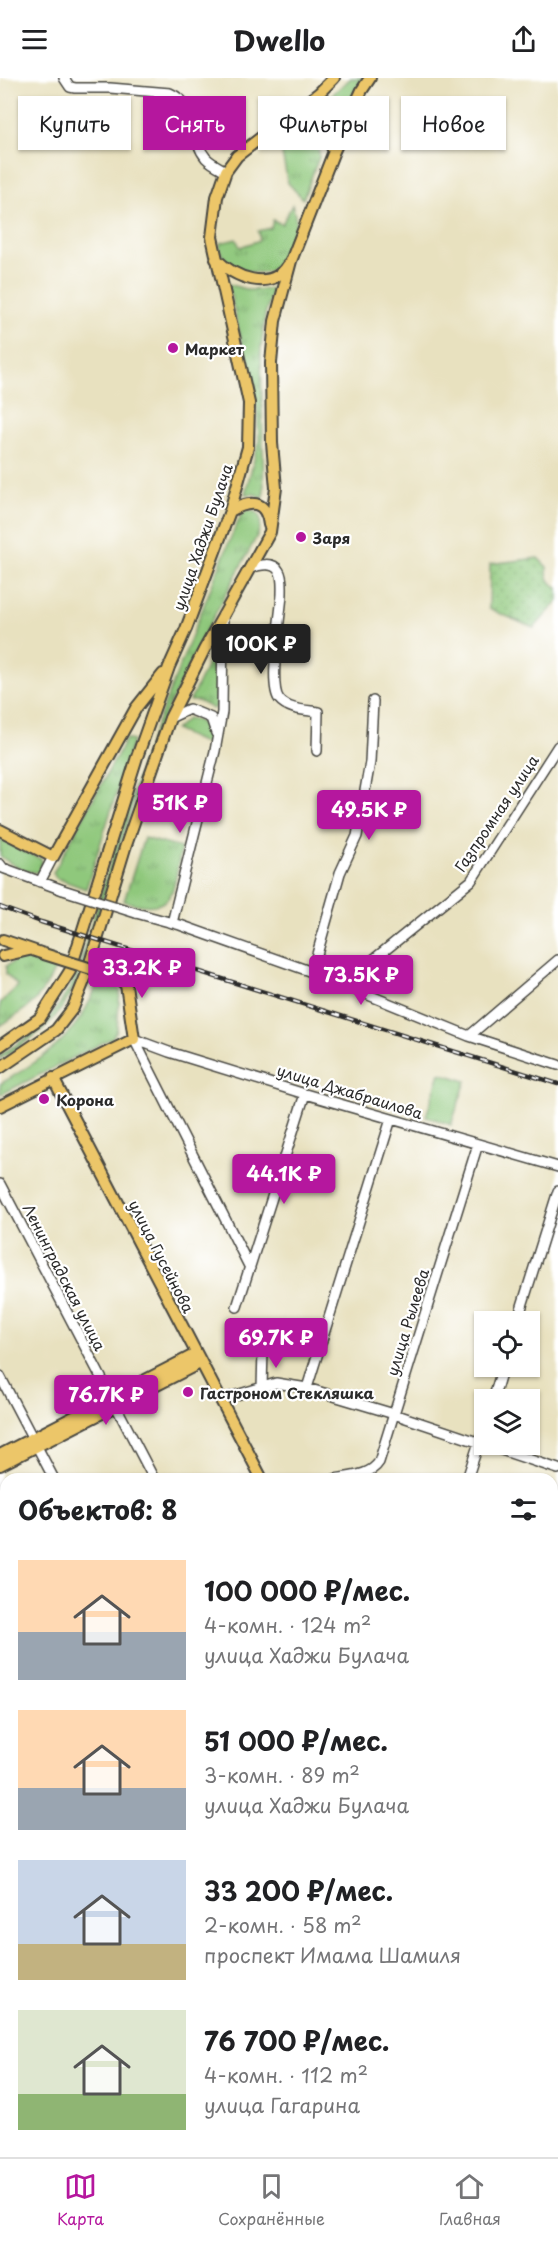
<!DOCTYPE html>
<html lang="ru">
<meta charset="utf-8">
<style>
body{margin:0;font-family:"Playpen Sans",sans-serif;background:#f2f2f2;color:#202124;height:100vh;display:flex;flex-direction:column;font-size:22px;white-space:nowrap}
*{box-sizing:border-box;margin:0}
p{font-size:20px;color:#757577}
.icon{flex:none;width:33px;height:33px;fill:none;stroke:currentColor;stroke-width:2;stroke-linecap:round;stroke-linejoin:round}
.map{position:relative;flex:1;overflow:hidden}
.sheet{position:absolute;left:0px;top:1395px;width:558px;height:684px;display:flex;flex-direction:column;background:#fff;border-radius:18px 18px 0 0;box-shadow:0 2px 4px #0004}
.sheet>*{flex:none}
.hud{position:absolute;left:18px;top:18px;width:522px;height:54px;display:flex;gap:12px}
.fabs{position:absolute;left:474px;top:1233px;display:grid;gap:12px}
.fabs a{display:grid;place-items:center;width:66px;height:66px;border-radius:0px;background:#fff;box-shadow:0 2px 4px #0004;font-size:30px}
.price{position:absolute;translate:-50% -51px;padding:0 14px;border-radius:6px;background:#b5179e;color:#fff;font-size:20px;line-height:39px;filter:drop-shadow(0 2px 3px #0008)}
.price::after{content:'';position:absolute;left:50%;top:36px;width:18px;height:14px;margin-left:-9px;background:inherit;clip-path:polygon(0 0,100% 0,50% 100%)}
.price.on{background:#222;color:#fff}
ul{padding:0;list-style:none}
li{display:flex;align-items:center;gap:18px;height:150px;padding:0 18px}
li span{display:grid;place-items:center;flex:none;width:168px;height:120px;border-radius:0px;color:#555}
li>.icon{margin-inline-start:auto}
span .icon{width:72px;height:72px;fill:#fffc;stroke-width:1}
li b{font-size:26px}
h2{display:flex;justify-content:space-between;align-items:center;height:72px;padding:0 18px;font-size:26px}
.tag{padding:0 21px;border-radius:0px;background:#fff;box-shadow:0 2px 4px #0004;font-size:21px;line-height:54px}
.tag.on{background:#b5179e;color:#fff}
header{display:flex;justify-content:space-between;align-items:center;height:78px;padding:0 18px;background:#fff;font-size:27px;font-weight:700}
.dock{display:flex;justify-content:space-around;align-items:center;height:84px;border-top:2px solid #e0e0e0;background:#fff;font-size:16px;color:#757577}
.dock a{display:grid;justify-items:center;gap:3px}
.dock .on{color:#b5179e}
.map>svg:first-child{display:block}
.grass{fill:url(#grass-tufts);stroke:#5d7a54;stroke-width:1.5}
.park{fill:url(#park-dots);stroke:#5d7a54;stroke-width:1.5}
.pitch{fill:#8fc87c;stroke:#5d7a54;stroke-width:1.5}
.lines{fill:none;stroke-linecap:round;stroke-linejoin:round}
.minor-casing{stroke:#474641;stroke-width:12}
.major-casing{stroke:#474641;stroke-width:14}
.minor{stroke:#fff;stroke-width:9}
.major{stroke:#ecc669;stroke-width:10}
.rail-casing{stroke:#2b2b2b;stroke-width:4.5}
.rail{stroke:#fff;stroke-width:2;stroke-dasharray:7;stroke-linecap:butt}
.minor-bridge-casing{stroke:#474641;stroke-width:12;stroke-linecap:butt}
.major-bridge-casing{stroke:#474641;stroke-width:14;stroke-linecap:butt}
.minor-bridge{stroke:#fff;stroke-width:9}
.major-bridge{stroke:#ecc669;stroke-width:10}
.poi-dot{fill:#b5179e;stroke:#fff;stroke-width:2}
.labels{text-anchor:middle;dominant-baseline:central;stroke-width:4.5;stroke-linejoin:round;paint-order:stroke}
.poi-label{font-size:15px;font-weight:bold;fill:#2b2b2b;stroke:#fff;text-anchor:start}
.street-label{font-size:15px;fill:#2b2b2b;stroke:#fff}
</style>
<header><svg class="icon" aria-label="menu" viewBox="0 0 24 24"><path d="M4 6h16M4 12h16M4 18h16"/></svg>Dwello<svg class="icon" aria-label="share" viewBox="0 0 24 24"><path d="M12 15V3M7 8l5-5 5 5M5 13v7h14v-7"/></svg></header>
<div class="map">
<svg width="558" height="2079" viewBox="0 0 558 2079">
<defs>
<pattern id="grass-tufts" width="24" height="20" patternUnits="userSpaceOnUse" patternTransform="scale(1.5)"><rect width="24" height="20" fill="#8fc87c"/><path d="M3 7l-1-3M5 7V3M7 7l1-3M15 17l-1-3M17 17v-4M19 17l1-3" fill="none" stroke="#75a366"/></pattern>
<pattern id="park-dots" width="8" height="8" patternUnits="userSpaceOnUse" patternTransform="scale(1.5)"><rect width="8" height="8" fill="#8fc87c"/><path d="M2 2h.1M6 6h.1" fill="none" stroke="#75a366" stroke-width="1.8" stroke-linecap="round"/></pattern>
</defs>
<rect width="100%" height="100%" fill="#fff"/>
<filter id="ink" filterUnits="userSpaceOnUse"><feTurbulence type="fractalNoise" baseFrequency=".0167" numOctaves="2"/><feDisplacementMap in="SourceGraphic" scale="12" xChannelSelector="R" yChannelSelector="G"/><feConvolveMatrix kernelMatrix="1 2 1 2 8 2 1 2 1" color-interpolation-filters="sRGB"/></filter>
<filter id="wash" filterUnits="userSpaceOnUse"><feTurbulence type="fractalNoise" baseFrequency=".008" numOctaves="4" result="noise"/><feDisplacementMap in="SourceGraphic" scale="24" xChannelSelector="R" yChannelSelector="G"/><feGaussianBlur stdDeviation="1.35" result="paint"/><feColorMatrix in="noise" values="0 0 0 0 0 0 0 0 0 0 0 0 0 0 0 0 0 1.4 0 .05"/><feComposite in="paint" operator="in"/></filter>
<g filter="url(#wash)">
<rect width="100%" height="100%" fill="#e8e1bf"/>
<path class="grass" d="M351 0H363L332 52 310 36Z
M292 52 304 56 319 72V79L303 121 288 105 279 61Z
M292 127C293 132 297 140 296 145 294 153 280 186 273 191 260 200 232 190 223 178 219 174 220 170 220 165L236 161 240 169 260 162 258 153 271 150 273 142 282 146Z
M228 206 249 212 272 211 265 237 261 271 264 420 254 416H245L259 363 257 330Z
M248 432C264 434 262 445 257 458L205 555 166 634 147 682 77 904C57 945 38 957 0 981V977C38 953 52 943 74 902L143 681 231 459 241 437Z
M211 578 216 579V629L213 631 198 623H190Z
M188 640C204 643 210 650 208 667L175 652Z
M126 661 133 663 86 811 56 800 53 795Z
M144 760 181 770C173 812 177 839 124 823Z
M0 761 41 781 42 784 38 794C26 796 9 785 0 778Z
M20 880 56 889C41 922 30 929 0 948V925L18 908 6 896V888Z
M99 902 115 907 120 913 117 952 112 960 0 1017V1006C49 977 79 957 99 902Z"/>
<path class="park" d="M538 480 547 489C547 500 548 504 558 510V523L534 550 489 531 490 486Z"/>
<path class="pitch" d="M440 995 466 1003 451 1047 426 1038Z"/>
</g>
<g filter="url(#ink)">
<g class="lines">
<defs>
<path id="minor" d="M64 0 70 9 75 10H110L170 15C202 29 188 59 206 80 212 86 219 89 226 93
M250 490C259 487 273 483 279 493 283 499 282 509 282 516 281 537 268 606 279 621 288 632 305 632 318 634L317 673
M170 640 189 631 211 640 216 655
M0 786 3 790 63 812
M40 804 53 779
M136 835 180 847 312 894 469 958 558 987
M172 845 215 673 222 634 223 537
M312 894 340 795 357 758 370 684 373 623
M343 906 471 803 558 668
M469 958 558 882
M134 961 169 974 305 1016 558 1089
M134 961 250 1190
M0 1106 154 1401
M237 1229 305 1016
M517 1244 558 1113
M0 1298 54 1401
M262 1310 263 1271
M307 1310 391 1041
M220 1322 276 1305 307 1310 394 1336 558 1391
M493 1322 503 1288
M335 1401C350 1398 370 1398 379 1384L478 1066
M467 1401 484 1349
M552 1442 558 1425
M0 1494 6 1505
M552 1651 558 1657
M552 1682 558 1664
M0 1683 6 1694
M552 1787 558 1788
M552 1885H558
M0 1886 6 1883
M5 1950H6
M552 1981H558
M156 2073 160 2079
M83 2079 92 2073"/>
<path id="major" d="M281 44C313 41 320 45 334 73
M216 181C233 199 271 215 288 187
M230 433C250 422 266 421 269 447
M0 752 53 779 136 630 163 596
M3 862 44 876
M3 878 29 872
M0 968 40 940 70 893 137 679 169 589 186 551 230 433 248 369 249 325 212 159 217 119 226 93 237 78 319 15 334 0
M0 990 56 952 73 930 86 898 125 770 170 640 204 572 270 454 276 410 272 365 271 285 275 243 291 183 334 73 362 12 370 0
M53 1000 262 1401
M0 1028 134 961 126 907 117 899
M0 1377 196 1276
M0 1387 200 1285
M0 1777 6 1774"/>
</defs>
<use href="#minor" class="minor-casing"/>
<use href="#major" class="major-casing"/>
<use href="#minor" class="minor"/>
<use href="#major" class="major"/>
<defs>
<path id="rail" d="M0 829 41 844 558 1006"/>
</defs>
<use href="#rail" class="rail-casing"/>
<use href="#rail" class="rail"/>
<defs>
<path id="minor-bridge" d="M63 812 136 835"/>
<path id="major-bridge" d="M44 876 117 899"/>
</defs>
<use href="#minor-bridge" class="minor-bridge-casing"/>
<use href="#major-bridge" class="major-bridge-casing"/>
<use href="#minor-bridge" class="minor-bridge"/>
<use href="#major-bridge" class="major-bridge"/>
</g>
</g>
<g class="poi-dot">
<circle cx="173" cy="270" r="6"/>
<circle cx="301" cy="459" r="6"/>
<circle cx="44" cy="1021" r="6"/>
<circle cx="188" cy="1314" r="6"/>
</g>
<g class="labels">
<g class="poi-label">
<text x="185" y="270">Маркет</text>
<text x="313" y="459">Заря</text>
<text x="56" y="1021">Корона</text>
<text x="200" y="1314">Гастроном Стекляшка</text>
</g>
<g class="street-label">
<text transform="translate(202 459) rotate(-71)">улица Хаджи Булача</text>
<text transform="translate(496 735) rotate(-56)">Газпромная улица</text>
<text transform="translate(350 1013) rotate(17)">улица Джабраилова</text>
<text transform="translate(162 1178) rotate(63)">улица Гусейнова</text>
<text transform="translate(65 1199) rotate(63)">Ленинградская улица</text>
<text transform="translate(407 1244) rotate(-73)">улица Рылеева</text>
</g>
</g>
</svg>
<div class="fabs">
<a><svg class="icon" aria-label="locate" viewBox="0 0 24 24"><circle cx="12" cy="12" r="6"/><path d="M12 2v4M12 18v4M2 12h4M18 12h4"/></svg></a>
<a><svg class="icon" aria-label="layers" viewBox="0 0 24 24"><path d="M12 4l9 5-9 5-9-5zM3 14l9 5 9-5"/></svg></a>
</div>
<b class="price on" style="left:261px;top:597px">100K ₽</b>
<b class="price" style="left:180px;top:756px">51K ₽</b>
<b class="price" style="left:369px;top:763px">49.5K ₽</b>
<b class="price" style="left:142px;top:921px">33.2K ₽</b>
<b class="price" style="left:361px;top:928px">73.5K ₽</b>
<b class="price" style="left:284px;top:1127px">44.1K ₽</b>
<b class="price" style="left:276px;top:1291px">69.7K ₽</b>
<b class="price" style="left:106px;top:1348px">76.7K ₽</b>
<div class="hud">
<a class="tag">Купить</a>
<a class="tag on">Снять</a>
<a class="tag">Фильтры</a>
<a class="tag">Новое</a>
</div>
<section class="sheet">
<h2>Объектов: 8<svg class="icon" aria-label="filters" viewBox="0 0 24 24"><path d="M4 7h16M4 17h16"/><circle cx="9" cy="7" r="2"/><circle cx="15" cy="17" r="2"/></svg></h2>
<ul>
<li><span style="background:linear-gradient(#ffd9b3 60%,#9aa5b1 0)"><svg class="icon" aria-label="home" viewBox="0 0 24 24"><path d="M3 11l9-7 9 7M6 9v11h12V9"/></svg></span><div><b>100 000 ₽/мес.</b><p>4-комн. · 124 m²</p><p>улица Хаджи Булача</p></div></li>
<li><span style="background:linear-gradient(#ffd9b3 65%,#9aa5b1 0)"><svg class="icon" aria-label="home" viewBox="0 0 24 24"><path d="M3 11l9-7 9 7M6 9v11h12V9"/></svg></span><div><b>51 000 ₽/мес.</b><p>3-комн. · 89 m²</p><p>улица Хаджи Булача</p></div></li>
<li><span style="background:linear-gradient(#c9d6e8 70%,#c2b280 0)"><svg class="icon" aria-label="home" viewBox="0 0 24 24"><path d="M3 11l9-7 9 7M6 9v11h12V9"/></svg></span><div><b>33 200 ₽/мес.</b><p>2-комн. · 58 m²</p><p>проспект Имама Шамиля</p></div></li>
<li><span style="background:linear-gradient(#dfe7d0 70%,#8fb573 0)"><svg class="icon" aria-label="home" viewBox="0 0 24 24"><path d="M3 11l9-7 9 7M6 9v11h12V9"/></svg></span><div><b>76 700 ₽/мес.</b><p>4-комн. · 112 m²</p><p>улица Гагарина</p></div></li>
</ul>
</section>
</div>
<nav class="dock">
<a class="on"><svg class="icon" aria-label="map" viewBox="0 0 24 24"><path d="M3 6l6-2 6 2 6-2v14l-6 2-6-2-6 2zM9 4v14M15 6v14"/></svg>Карта</a>
<a><svg class="icon" aria-label="saved" viewBox="0 0 24 24"><path d="M7 4h10v16l-5-4-5 4z"/></svg>Сохранённые</a>
<a><svg class="icon" aria-label="home" viewBox="0 0 24 24"><path d="M3 11l9-7 9 7M6 9v11h12V9"/></svg>Главная</a>
</nav>
